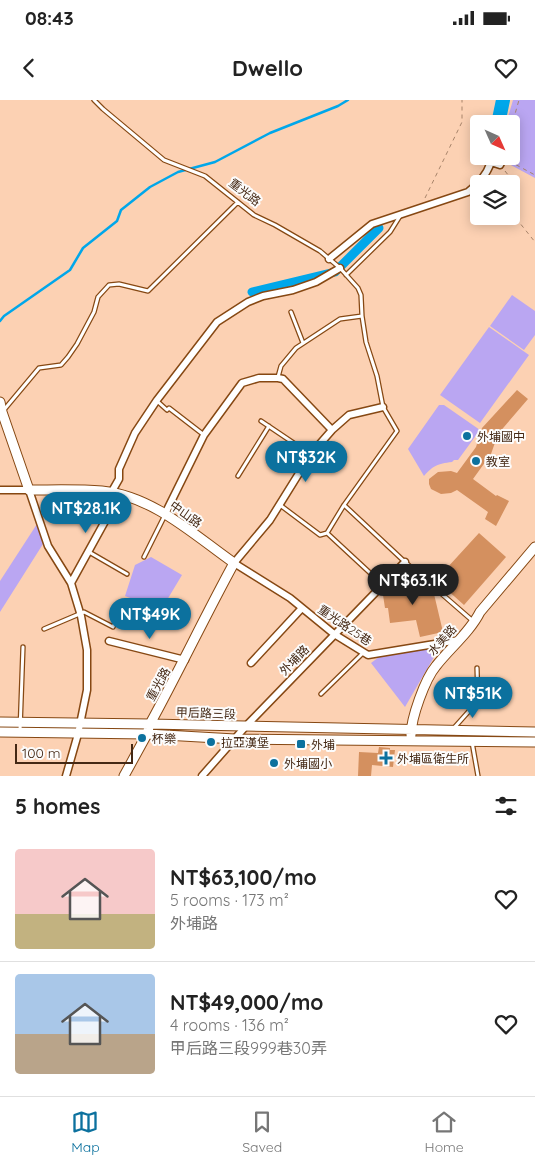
<!DOCTYPE html>
<meta charset="utf-8">
<style>
body{margin:0;font-family:Quicksand,"Noto Sans TC",sans-serif;background:#f6f6f6;color:#222;height:100vh;display:flex;flex-direction:column;font-size:19px;white-space:nowrap}
*{box-sizing:border-box;margin:0}
p{font-size:16px;color:#767676}
.icon{flex:none;width:28px;height:28px;fill:none;stroke:currentColor;stroke-width:2;stroke-linecap:round;stroke-linejoin:round}
.map{position:relative;height:676px;overflow:hidden}
.sheet{display:flex;flex-direction:column;background:#fff;flex:1}
.sheet>*{flex:none}
.needle{width:32px;rotate:135deg}
.controls{position:absolute;left:470px;top:15px;display:grid;gap:10px}
.controls a{display:grid;place-items:center;width:50px;height:50px;border-radius:5px;background:#fff;box-shadow:0 2px 12px #0003;font-size:25px}
.scale{position:absolute;left:15px;bottom:12px;width:118px;box-sizing:border-box;padding-left:5px;border:2px solid #442814;border-top:0;font-size:14px;line-height:18px;white-space:nowrap;color:#442814;-webkit-text-stroke:4px #fcfcfc;paint-order:stroke}
.price{position:absolute;translate:-50% -42px;padding:0 11px;border-radius:18px;background:#0c719e;color:#fff;font-size:16px;line-height:32px;filter:drop-shadow(0 1px 2px #0008)}
.price::after{content:'';position:absolute;left:50%;top:30px;width:15px;height:11px;margin-left:-8px;background:inherit;clip-path:polygon(0 0,100% 0,50% 100%)}
.price.selected{background:#222;color:#fff}
ul{padding:0;list-style:none}
li{display:flex;align-items:center;gap:15px;height:125px;padding:0 15px}
li+li{border-top:1px solid #e0e0e0}
li span{display:grid;place-items:center;flex:none;width:140px;height:100px;border-radius:5px;color:#555}
li>.icon{margin-inline-start:auto}
span .icon{width:60px;height:60px;fill:#fffc;stroke-width:1}
li b{font-size:21px}
h2{display:flex;justify-content:space-between;align-items:center;height:60px;padding:0 15px;font-size:21px}
.status{display:flex;justify-content:space-between;align-items:center;height:35px;padding:0 25px;background:#fff;direction:ltr}
.status svg{height:14px;fill:currentColor}
header{display:flex;justify-content:space-between;align-items:center;height:65px;padding:0 15px;background:#fff;font-size:22px;font-weight:700}
.tabs{display:flex;justify-content:space-around;align-items:center;height:70px;border-top:1px solid #e0e0e0;background:#fff;font-size:14px;color:#767676}
.tabs a{display:grid;justify-items:center;gap:2px}
.tabs .selected{color:#0c719e}
.map>svg:first-child{display:block}
.green{fill:#baa6f2}
.lines{fill:none;stroke-linecap:round;stroke-linejoin:round}
.stream{stroke:#00a7ea;stroke-width:2.5}
.canal{stroke:#00a7ea;stroke-width:9}
.river{stroke:#00a7ea;stroke-width:14}
.building{fill:#d4905f}
.lane-casing{stroke:#864813;stroke-width:5.5}
.street-casing{stroke:#864813;stroke-width:9}
.secondary-casing{stroke:#864813;stroke-width:11}
.path{stroke:#a8846a;stroke-width:1;stroke-dasharray:4 4;stroke-linecap:butt}
.lane{stroke:#fff;stroke-width:3}
.street{stroke:#fff;stroke-width:6}
.secondary{stroke:#fff;stroke-width:9}
.poi-dot{fill:#0c719e;stroke:#fcfcfc;stroke-width:2}
.labels{text-anchor:middle;dominant-baseline:central;stroke-width:4;stroke-linejoin:round;paint-order:stroke}
.street-label{font-size:12px;fill:#442814;stroke:#fcfcfc}
.poi-label{font-size:12px;fill:#442814;stroke:#fcfcfc;text-anchor:start}
</style>
<div class="status"><b>08:43</b><svg viewBox="0 0 49 12"><path d="M0 12V9h3v3zM5 12V6h3v6zM10 12V3h3v9zM15 12V0h3v12zM26 1h20v11H26zM47 4h2v5h-2z"/></svg></div>
<header><svg class="icon" aria-label="back" viewBox="0 0 24 24"><path d="M15 5l-7 7 7 7"/></svg>Dwello<svg class="icon" aria-label="heart" viewBox="0 0 24 24"><path d="M12 20l-8-8c-3-5 5-10 8-4 3-6 11-1 8 4z"/></svg></header>
<div class="map">
<svg width="535" height="676" viewBox="0 0 535 676">
<rect width="100%" height="100%" fill="#fcd1b3"/>
<path class="green" d="M513 0H535V78L498 58V56H511V24H506Z
M512 195 535 211V235L524 250 490 226Z
M489 227 529 255 480 323 440 295Z
M439 305H444L480 330 458 360H454L452 362C437 364 434 365 424 376L408 349Z
M37 424 43 444 0 512V481Z
M151 457 182 475 161 510 125 496 135 465Z
M428 548 434 557 405 607 371 563 379 557Z"/>
<g class="lines">
<path class="stream" d="M0 221 4 216 70 170 83 148 117 121 121 110 150 87 178 72 215 62 270 33 338 6 348 0"/>
<path class="canal" d="M252 192 335 172 379 128"/>
<path class="river" d="M498 24 503 0"/>
</g>
<path class="building" d="M517 290 528 299 498 334 491 354 473 379 496 396 497 395 509 401 496 426 485 419 488 412 457 390 451 393 441 394 431 389 429 384V379L438 372 451 371 457 373 476 347 482 328Z
M479 433 506 457 464 505 436 480Z
M418 478 428 487V496L434 494 443 532 420 537 416 520 390 523 388 508H385L383 495 390 485 400 483V481Z
M379 647 390 648V650H395L393 667 372 665 371 676H358L359 652 378 653Z"/>
<g class="lines">
<defs>
<path id="lane" d="M94 0 103 9 164 60 205 76 254 115 275 125 320 151 340 168 358 188 361 195 362 216 366 242 377 276 383 307 397 331 344 405 327 433
M346 175 390 132 400 116
M291 212 303 243
M278 277 281 266 296 248 340 219 362 216
M157 301 167 310 169 308 204 335
M3 311 39 268 61 265 68 257 77 244 94 212 98 197 109 185 119 184 148 191 238 102
M261 321 310 354
M238 376 269 326
M280 405 320 435 327 433 382 484
M344 405 405 462 474 522
M89 452 127 474
M144 457 165 415
M44 529 84 512 113 527 122 506
M321 594 363 553
M453 629 478 601 477 568
M20 631 23 547
M472 642 478 676"/>
<path id="street" d="M329 159 372 124 468 92C479 83 486 76 491 62L500 65 504 57
M383 307 349 315 332 330 311 354 270 420 234 463 290 498 334 534 368 555 459 540
M0 390H29L48 446 71 483 81 516 87 550V590L78 634 66 676
M111 393 119 379V369L135 333 157 300 217 222 248 202 263 196 293 190 316 182 340 168
M165 414 204 335 242 283 259 278H278L283 279 332 330
M71 483 120 394
M109 541 185 560
M251 563 302 508
M202 676 246 626 405 462"/>
<path id="secondary" d="M0 302 2 312 29 390C53 390 78 389 102 391 153 396 194 435 234 463 205 516 179 571 150 624L147 634 124 676
M0 622 150 624 535 632
M0 632 147 634 235 639 535 642
M411 635C411 618 425 579 436 566 450 548 470 532 480 512L535 447"/>
</defs>
<use href="#lane" class="lane-casing"/>
<use href="#street" class="street-casing"/>
<use href="#secondary" class="secondary-casing"/>
<path class="path" d="M511 28 519 0
M509 61 535 75
M505 71 516 85
M425 98 462 22V0
M511 112 535 142"/>
<use href="#lane" class="lane"/>
<use href="#street" class="street"/>
<use href="#secondary" class="secondary"/>
</g>
<g class="poi-dot">
<circle cx="467" cy="336" r="5"/>
<circle cx="476" cy="361" r="5"/>
<circle cx="142" cy="638" r="5"/>
<circle cx="211" cy="642" r="5"/>
<rect x="296" y="639" width="10" height="10" rx="2.5"/>
<path d="M383.5 650.5h5v5h5v5h-5v5h-5v-5h-5v-5h5z"/>
<circle cx="274" cy="663" r="5"/>
</g>
<g class="labels">
<g class="street-label">
<text transform="translate(245 92) rotate(37)">重光路</text>
<text transform="translate(186 414) rotate(35)">中山路</text>
<text transform="translate(345 525) rotate(34)">重光路25巷</text>
<text transform="translate(442 540) rotate(-49)">水美路</text>
<text transform="translate(294 560) rotate(-46)">外埔路</text>
<text transform="translate(158 584) rotate(-61)">重光路</text>
<text transform="translate(206 613) rotate(2)">甲后路三段</text>
</g>
<g class="poi-label">
<text x="477" y="336">外埔國中</text>
<text x="486" y="361">教室</text>
<text x="152" y="638">杯樂</text>
<text x="221" y="642">拉亞漢堡</text>
<text x="311" y="644">外埔</text>
<text x="397" y="658">外埔區衛生所</text>
<text x="284" y="663">外埔國小</text>
</g>
</g>
</svg>
<div class="controls">
<a><svg class="needle" viewBox="-14 -14 28 28"><path d="M0-13l5 13h-10z" fill="#e53935"/><path d="M0 13l5-13h-10z" fill="#767676"/></svg></a>
<a><svg class="icon" aria-label="layers" viewBox="0 0 24 24"><path d="M12 4l9 5-9 5-9-5zM3 14l9 5 9-5"/></svg></a>
</div>
<div class="scale">100 m</div>
<b class="price" style="left:306px;top:383px">NT$32K</b>
<b class="price" style="left:86px;top:434px">NT$28.1K</b>
<b class="price selected" style="left:413px;top:506px">NT$63.1K</b>
<b class="price" style="left:150px;top:540px">NT$49K</b>
<b class="price" style="left:473px;top:619px">NT$51K</b>
</div>
<section class="sheet">
<h2>5 homes<svg class="icon" aria-label="filters" viewBox="0 0 24 24"><path d="M4 7h16M4 17h16"/><circle cx="9" cy="7" r="2"/><circle cx="15" cy="17" r="2"/></svg></h2>
<ul>
<li><span style="background:linear-gradient(#f6c9c9 65%,#c2b280 0)"><svg class="icon" aria-label="home" viewBox="0 0 24 24"><path d="M3 11l9-7 9 7M6 9v11h12V9"/></svg></span><div><b>NT$63,100/mo</b><p>5 rooms · 173 m²</p><p>外埔路</p></div><svg class="icon" aria-label="heart" viewBox="0 0 24 24"><path d="M12 20l-8-8c-3-5 5-10 8-4 3-6 11-1 8 4z"/></svg></li>
<li><span style="background:linear-gradient(#a9c7e8 60%,#b9a48a 0)"><svg class="icon" aria-label="home" viewBox="0 0 24 24"><path d="M3 11l9-7 9 7M6 9v11h12V9"/></svg></span><div><b>NT$49,000/mo</b><p>4 rooms · 136 m²</p><p>甲后路三段999巷30弄</p></div><svg class="icon" aria-label="heart" viewBox="0 0 24 24"><path d="M12 20l-8-8c-3-5 5-10 8-4 3-6 11-1 8 4z"/></svg></li>
</ul>
</section>
<nav class="tabs">
<a class="selected"><svg class="icon" aria-label="map" viewBox="0 0 24 24"><path d="M3 6l6-2 6 2 6-2v14l-6 2-6-2-6 2zM9 4v14M15 6v14"/></svg>Map</a>
<a><svg class="icon" aria-label="saved" viewBox="0 0 24 24"><path d="M7 4h10v16l-5-4-5 4z"/></svg>Saved</a>
<a><svg class="icon" aria-label="home" viewBox="0 0 24 24"><path d="M3 11l9-7 9 7M6 9v11h12V9"/></svg>Home</a>
</nav>
